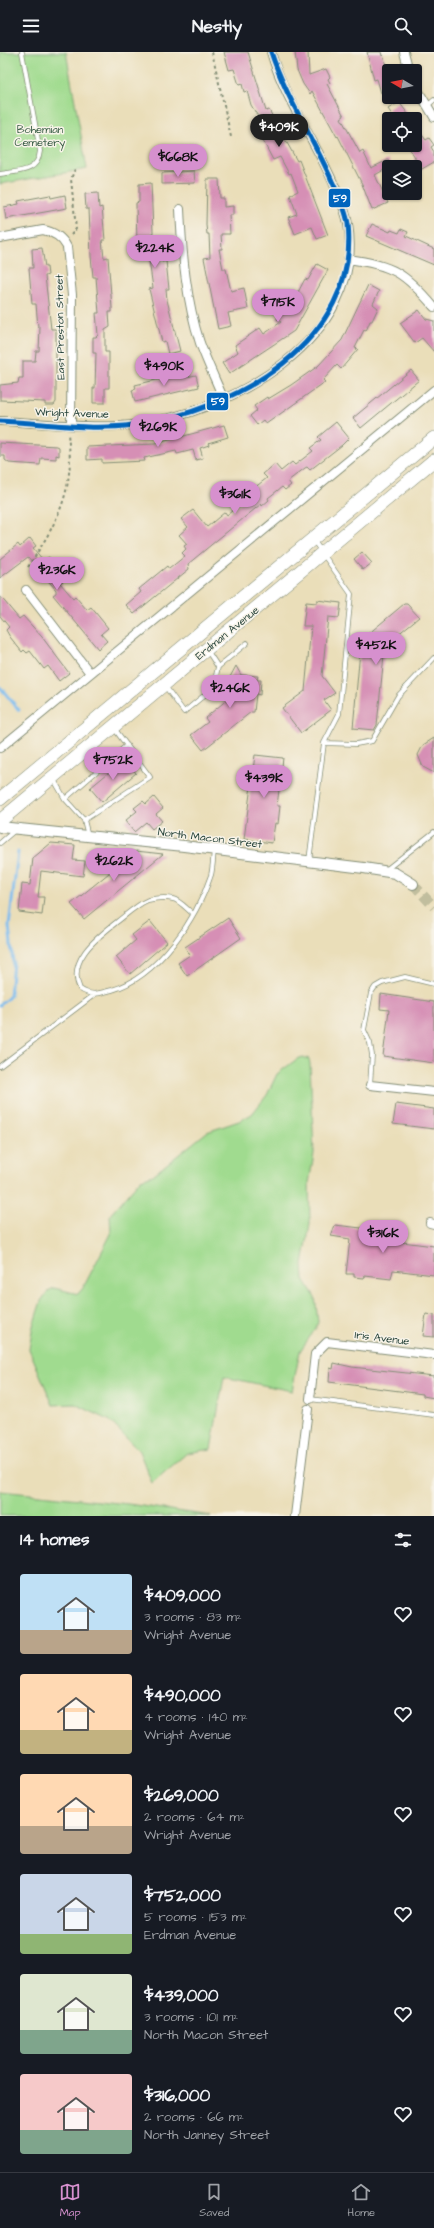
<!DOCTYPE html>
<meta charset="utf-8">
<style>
body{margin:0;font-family:"Architects Daughter",sans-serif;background:#242831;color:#f1f3f6;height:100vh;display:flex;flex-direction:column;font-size:15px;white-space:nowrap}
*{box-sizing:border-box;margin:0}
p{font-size:13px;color:#9ea1a6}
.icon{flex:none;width:22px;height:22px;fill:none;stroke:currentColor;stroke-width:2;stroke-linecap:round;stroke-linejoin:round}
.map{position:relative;height:1464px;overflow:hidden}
.drawer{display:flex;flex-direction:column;background:#171b24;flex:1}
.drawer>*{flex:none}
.needle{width:26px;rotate:280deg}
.fabs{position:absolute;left:382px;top:12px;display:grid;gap:8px}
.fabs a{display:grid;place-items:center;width:40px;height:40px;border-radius:4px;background:#171b24;box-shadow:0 1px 3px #0004;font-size:20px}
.price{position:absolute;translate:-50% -34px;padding:0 9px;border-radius:14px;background:#d690ce;color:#111;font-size:13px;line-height:26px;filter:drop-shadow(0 1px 2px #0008)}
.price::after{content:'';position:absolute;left:50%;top:24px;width:12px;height:9px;margin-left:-6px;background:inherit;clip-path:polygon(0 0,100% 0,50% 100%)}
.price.current{background:#222;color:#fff}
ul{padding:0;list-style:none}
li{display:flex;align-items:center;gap:12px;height:100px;padding:0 20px}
li span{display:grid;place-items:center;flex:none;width:112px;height:80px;border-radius:4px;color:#555}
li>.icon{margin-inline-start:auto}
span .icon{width:48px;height:48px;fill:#fffc;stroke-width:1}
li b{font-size:17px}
h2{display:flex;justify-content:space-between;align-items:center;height:48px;padding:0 20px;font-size:17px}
header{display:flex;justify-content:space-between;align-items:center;height:52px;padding:0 20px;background:#171b24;font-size:18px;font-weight:700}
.menu{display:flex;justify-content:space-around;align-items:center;height:56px;border-top:1px solid #363941;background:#171b24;font-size:11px;color:#9ea1a6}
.menu a{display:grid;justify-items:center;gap:2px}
.menu .current{color:#d690ce}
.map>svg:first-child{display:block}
.green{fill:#a0db8f;stroke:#608c62}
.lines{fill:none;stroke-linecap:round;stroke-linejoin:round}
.stream{stroke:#7abcf0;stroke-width:3}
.building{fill:#d68fb5}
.tertiary-tunnel{stroke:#c1be9e;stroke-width:10;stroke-dasharray:10 5;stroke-linecap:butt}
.service-casing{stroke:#848e76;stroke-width:5.5}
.minor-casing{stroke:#848e76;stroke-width:10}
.tertiary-casing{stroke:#848e76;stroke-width:12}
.primary-casing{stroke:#848e76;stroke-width:14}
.path{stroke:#848e76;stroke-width:2;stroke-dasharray:3 3;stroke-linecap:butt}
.service{stroke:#fff;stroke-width:4}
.minor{stroke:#fff;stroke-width:8}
.tertiary{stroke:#fff;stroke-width:10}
.primary{stroke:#fff;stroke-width:13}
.bus-1-casing{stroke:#f7f3e8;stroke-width:8}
.bus-1{stroke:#0065bd;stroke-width:5}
.labels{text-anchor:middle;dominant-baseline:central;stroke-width:3;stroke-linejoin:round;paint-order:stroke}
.park-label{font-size:11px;fill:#395d46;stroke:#f7f3e8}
.street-label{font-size:11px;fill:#1f3d34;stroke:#f7f3e8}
.line-badge{stroke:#f7f3e8;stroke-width:1.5}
.badge-label{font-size:11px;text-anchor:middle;font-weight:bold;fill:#fff}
</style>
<header><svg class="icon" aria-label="menu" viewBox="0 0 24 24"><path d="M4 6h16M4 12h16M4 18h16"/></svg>Nestly<svg class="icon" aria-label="search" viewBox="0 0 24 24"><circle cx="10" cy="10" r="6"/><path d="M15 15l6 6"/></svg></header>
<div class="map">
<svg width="434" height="1464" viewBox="0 0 434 1464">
<rect width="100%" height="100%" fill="#f7f3e8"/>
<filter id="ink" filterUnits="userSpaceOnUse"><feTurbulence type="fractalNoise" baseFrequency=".025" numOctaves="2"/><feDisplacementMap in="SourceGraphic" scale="8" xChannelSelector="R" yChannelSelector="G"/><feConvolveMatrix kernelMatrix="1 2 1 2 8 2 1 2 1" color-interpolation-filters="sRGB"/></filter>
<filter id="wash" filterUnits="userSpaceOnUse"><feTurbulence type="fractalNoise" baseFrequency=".012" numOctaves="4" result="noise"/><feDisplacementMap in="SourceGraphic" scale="16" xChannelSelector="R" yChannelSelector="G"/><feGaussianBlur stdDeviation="0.9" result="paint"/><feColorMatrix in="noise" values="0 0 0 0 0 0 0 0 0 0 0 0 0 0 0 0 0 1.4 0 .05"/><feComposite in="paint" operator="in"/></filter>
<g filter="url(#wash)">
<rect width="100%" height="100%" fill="#eadeb9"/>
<path class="green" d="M0 0H66L87 117 0 132Z
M303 1005 309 1007 310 1012 314 1101 309 1131 310 1172 303 1212 304 1227 315 1245 318 1270 316 1276 300 1299 292 1339 224 1325 211 1397 187 1401 152 1431 139 1399 109 1368 75 1352 53 1353 29 1297 33 1274 41 1249 48 1239 54 1236 78 1242 83 1236 111 1182 110 1163 141 1127 153 1123 207 1080 239 1069 252 1062 267 1043 277 1022 297 1007Z
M0 1439 128 1452 211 1464H0Z"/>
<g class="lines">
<path class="stream" d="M0 635 19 658
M0 953 10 944 13 910 9 874 18 800"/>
</g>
<g id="blocks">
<path class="building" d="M224 0H248L266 59 269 58 297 109 299 108 328 183 317 187 312 175 295 182 288 165 297 162 290 143 298 139 291 121 289 122 280 105 273 108 262 87 266 85 262 78 265 76 251 53 247 39 244 40 242 32 239 33 234 17 229 18Z
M295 0H308L309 23 326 17 330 25 328 27 330 31 327 32 344 64 341 66 360 101 363 99 371 116 388 108 391 114 375 123 388 151 372 158 362 132 338 84 337 85 312 39 310 42 303 32 297 18Z
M367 0H381L382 4 383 3 389 24V39L381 41 377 27 374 28Z
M399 50 408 62 410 67H395L388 57Z
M415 74 426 88 429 86 434 93 431 95 434 100V110L415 121V105L407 93H415Z
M194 119 195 131 162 132V121Z
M207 127H219L220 146H224V155L233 154V163H229L230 182H221L222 197H219L223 217H226L231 239 244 236 248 257 228 261 231 274 218 277 204 206 210 205 209 182H207L206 173Z
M151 131 153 180 151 190H157V204L161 203 162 210 166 209 169 237H166L167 248 180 299 168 302 165 289 162 290 149 237 153 236 148 201H140V192H137L136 151 139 150V132Z
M98 141 99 156 102 155 105 188H102L104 206 108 205 112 256V260H109L110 275 105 278V300H109V336H105V351H93V336H95L96 301H93V285H96L98 283 96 261H99L96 225H93L91 204 89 157H86L85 142Z
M50 143 51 146 65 143 67 156 6 167 4 155 19 152 18 149Z
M372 172 390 180 391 178 399 181 401 177 408 180 406 184 434 197V213L366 184Z
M42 196 45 215H47L48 223 45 224 51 277H55L56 279V350L54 353H45V350L0 348V333L18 331 19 326H23V309H35L36 299H39L40 275H38L36 252H32L29 216H33L32 197Z
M317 212 328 218 294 279 229 322 222 311 238 300 235 293 260 276 264 282 281 270 277 267 292 240 297 242 305 227 308 228Z
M368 233 379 239 373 252 378 256 372 269H370L366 279 364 278 355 296 358 297 341 317 337 313 323 328 325 330 266 372 263 368 257 373 250 364 257 358 254 354 267 345 268 347 291 333 318 314 342 288Z
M419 258 426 267 434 269V300L422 286 415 291 400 271Z
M411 318 419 328 361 376 353 366Z
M181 322 182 326 196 323 199 335 135 350 132 338 136 337 135 333Z
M336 370 349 386 342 393 310 418 307 415 305 416 288 429 291 433 285 438 282 435 268 446 269 448 262 454 261 452 217 488 188 512 189 517 134 562 126 553 141 540 139 537 167 514 169 517 185 504 182 501 186 497 184 494 187 492 179 483 188 475 181 467 193 458 207 475 225 460 227 463 248 446 245 443 267 426 263 422 275 412 281 419 292 410 295 413 313 399 310 396 321 388 318 385Z
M224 373 228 385 208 391 209 393 200 396 203 406 196 408 193 398 177 402 176 399 144 406 145 409 102 411V407L87 408V395L155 392Z
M0 391 57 394 59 395V404L56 403V407L41 406 40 413 9 411 5 408V404H0Z
M30 486 36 494 33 496 43 508 49 505 56 512 53 515 63 529 60 531 73 546 75 544 87 558 91 555 108 576 101 582 107 589 98 597 53 543 56 541V538L28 505 0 526V507L18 492 20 495Z
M362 500 372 511 363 518 354 507Z
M0 544 19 567 23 564 42 585 69 621 59 629 48 614 44 617 30 599 27 601 24 598 22 600 10 585 6 578 9 575 0 564Z
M317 548 341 551 339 566 328 565 322 624 335 641 324 648 331 658 301 681 282 656 305 639 311 574H303L306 550 317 551Z
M404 552H407L419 565 385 593 377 673 374 678 353 676 361 588Z
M236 614 241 623 258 624 257 628H261L260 643 256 642 254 660H251L203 698 191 683 208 670 205 666 228 647 230 625Z
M434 686V721L423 715 418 703 423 693Z
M255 703 283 706 277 754H280L278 772 275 771 272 791 244 787Z
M125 707 136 721 102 750 90 736Z
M154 745 163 756 156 762 162 769 152 777 146 770 134 780 125 769 137 759 134 756 143 749 146 752Z
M51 791 75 793 73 808 85 809 83 824 41 819 38 845H44L42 863 19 860 22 832 30 833 33 806Z
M136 799 163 802 84 867 71 852Z
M228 866 241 886 187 924 178 911 190 903 185 895Z
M150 869 167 890 130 922 116 905 136 888 132 883Z
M381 942 434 950V1011L383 1004 389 958 380 957Z
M396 1052 434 1057V1077L393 1072Z
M335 1173 379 1178 378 1187 434 1194V1223L393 1218 391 1227 365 1224 364 1226 354 1225V1222H346L350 1187 331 1184Z
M426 1262 434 1263V1285L423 1284Z
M334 1311 352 1315 434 1324V1346L423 1344V1342L329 1330 330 1316 333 1317Z"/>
</g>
</g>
<g filter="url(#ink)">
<use href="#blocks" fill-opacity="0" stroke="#848e76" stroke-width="1"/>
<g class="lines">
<path class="tertiary-tunnel" d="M413 832 434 855"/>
<defs>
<path id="service" d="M427 54 434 48
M0 122C18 119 38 121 40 99L22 0
M218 615 247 591
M165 634 184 660 213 636 218 615 207 598
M324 691 356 692 372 689 398 644 434 606
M53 726 65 747 127 693
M65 747 84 768
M88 784 84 768 150 725 114 676
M0 791 14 779
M309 809 324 691 339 662 351 542 314 489
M387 817 434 780
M192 861C187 857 179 848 173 847 165 845 156 846 148 848 138 852 127 862 118 869 98 885 66 908 80 937 92 945 100 941 112 938 158 925 197 866 211 823 213 815 213 806 214 798
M0 1014 94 943
M370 1033 372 1003 370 991 364 978 371 941 375 935 382 931 405 925 434 932
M310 1347 434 1363"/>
<path id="minor" d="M404 0 409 19
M415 33 434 65
M180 157C182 201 186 248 200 291 207 310 216 329 224 348
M0 186 43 178C54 180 62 185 67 195L72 243 71 372
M348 207C393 213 405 221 434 255
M0 369C43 371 91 377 133 373 229 362 367 286 348 172 346 159 340 147 335 135 316 89 285 49 271 0
M26 538 90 621
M0 696 434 338
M370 1033 434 1040
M430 1171 434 1172
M310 1347 315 1302 327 1290 434 1303
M295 1464 308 1357"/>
<path id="tertiary" d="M0 775 184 794 364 816 395 821 413 832"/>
<path id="primary" d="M0 747 434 386
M0 769 434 408"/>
</defs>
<use href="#service" class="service-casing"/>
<use href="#minor" class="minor-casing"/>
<use href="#tertiary" class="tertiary-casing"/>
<use href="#primary" class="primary-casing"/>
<path class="path" d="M212 0 231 85
M71 183 76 177 71 127 75 117
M28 515C47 486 66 456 69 421 71 408 69 394 68 381"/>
<use href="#service" class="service"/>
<use href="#minor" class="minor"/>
<use href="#tertiary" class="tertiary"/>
<use href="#primary" class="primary"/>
<defs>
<path id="bus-1" d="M0 369C44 371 90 379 133 373 234 360 360 289 348 172 346 157 338 142 332 129 313 85 286 46 271 0"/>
</defs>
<use href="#bus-1" class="bus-1-casing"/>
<use href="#bus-1" class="bus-1"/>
</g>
</g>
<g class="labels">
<g class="park-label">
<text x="40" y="77">Bohemian<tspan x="40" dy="13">Cemetery</tspan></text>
</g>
<g class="street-label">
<text transform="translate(60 275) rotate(-91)">East Preston Street</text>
<text transform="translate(72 361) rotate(2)">Wright Avenue</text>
<text transform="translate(227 581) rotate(-39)">Erdman Avenue</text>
<text transform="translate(210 786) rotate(7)">North Macon Street</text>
<text transform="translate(382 1286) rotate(7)">Iris Avenue</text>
</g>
</g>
<g class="line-badge">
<rect x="328" y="136" width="23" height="20" rx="4" fill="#0065bd"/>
<rect x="206" y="340" width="23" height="19" rx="4" fill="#0065bd"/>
</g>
<g class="badge-label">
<text x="340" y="150">59</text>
<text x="218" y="353">59</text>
</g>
</svg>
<div class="fabs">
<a><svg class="needle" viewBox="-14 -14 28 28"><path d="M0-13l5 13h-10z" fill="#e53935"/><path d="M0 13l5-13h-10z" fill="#9ea1a6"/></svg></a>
<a><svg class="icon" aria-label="locate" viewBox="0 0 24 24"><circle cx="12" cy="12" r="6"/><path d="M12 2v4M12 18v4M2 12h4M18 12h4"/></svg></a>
<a><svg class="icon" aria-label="layers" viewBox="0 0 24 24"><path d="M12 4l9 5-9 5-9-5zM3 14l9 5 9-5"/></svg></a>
</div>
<b class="price current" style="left:279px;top:96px">$409K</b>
<b class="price" style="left:178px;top:126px">$668K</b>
<b class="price" style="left:155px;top:217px">$224K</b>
<b class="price" style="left:278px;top:271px">$715K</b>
<b class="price" style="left:164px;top:335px">$490K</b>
<b class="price" style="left:158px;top:396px">$269K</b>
<b class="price" style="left:235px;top:463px">$361K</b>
<b class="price" style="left:57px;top:539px">$236K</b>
<b class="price" style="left:376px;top:614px">$452K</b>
<b class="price" style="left:230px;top:657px">$246K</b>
<b class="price" style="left:113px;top:729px">$752K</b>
<b class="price" style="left:264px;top:747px">$439K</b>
<b class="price" style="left:114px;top:830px">$262K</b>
<b class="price" style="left:383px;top:1202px">$316K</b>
</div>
<section class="drawer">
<h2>14 homes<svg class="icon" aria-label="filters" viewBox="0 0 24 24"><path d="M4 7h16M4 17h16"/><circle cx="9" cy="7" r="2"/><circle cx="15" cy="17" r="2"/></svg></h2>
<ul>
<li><span style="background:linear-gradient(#bfe0f5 70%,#b9a48a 0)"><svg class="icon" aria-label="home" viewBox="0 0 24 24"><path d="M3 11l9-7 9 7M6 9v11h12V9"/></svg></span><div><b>$409,000</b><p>3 rooms · 83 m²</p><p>Wright Avenue</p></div><svg class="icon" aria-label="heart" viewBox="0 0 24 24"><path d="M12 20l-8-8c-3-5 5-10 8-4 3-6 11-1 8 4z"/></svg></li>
<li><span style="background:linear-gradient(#ffd9b3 70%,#c2b280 0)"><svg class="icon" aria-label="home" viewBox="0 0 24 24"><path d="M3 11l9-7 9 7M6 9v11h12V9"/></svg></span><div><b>$490,000</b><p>4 rooms · 140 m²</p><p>Wright Avenue</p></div><svg class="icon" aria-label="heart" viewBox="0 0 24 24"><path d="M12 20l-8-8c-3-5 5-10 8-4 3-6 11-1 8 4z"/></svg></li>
<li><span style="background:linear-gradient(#ffd9b3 65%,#b9a48a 0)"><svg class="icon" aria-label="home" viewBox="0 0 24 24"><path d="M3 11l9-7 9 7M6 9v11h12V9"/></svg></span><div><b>$269,000</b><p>2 rooms · 64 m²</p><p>Wright Avenue</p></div><svg class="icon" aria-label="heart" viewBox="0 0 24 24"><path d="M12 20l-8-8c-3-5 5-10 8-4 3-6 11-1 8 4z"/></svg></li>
<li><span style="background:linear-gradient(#c9d6e8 75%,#8fb573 0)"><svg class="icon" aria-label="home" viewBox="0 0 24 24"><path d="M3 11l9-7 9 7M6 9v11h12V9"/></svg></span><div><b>$752,000</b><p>5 rooms · 153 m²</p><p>Erdman Avenue</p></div><svg class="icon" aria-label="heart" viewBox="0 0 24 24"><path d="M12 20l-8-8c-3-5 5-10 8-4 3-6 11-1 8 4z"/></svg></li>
<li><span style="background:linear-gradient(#dfe7d0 70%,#7fa58c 0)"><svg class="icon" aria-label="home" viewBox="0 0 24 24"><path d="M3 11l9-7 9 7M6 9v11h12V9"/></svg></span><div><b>$439,000</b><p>3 rooms · 101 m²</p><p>North Macon Street</p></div><svg class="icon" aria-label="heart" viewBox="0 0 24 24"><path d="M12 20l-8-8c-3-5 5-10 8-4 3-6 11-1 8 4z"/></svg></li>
<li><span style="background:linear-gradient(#f6c9c9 70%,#7fa58c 0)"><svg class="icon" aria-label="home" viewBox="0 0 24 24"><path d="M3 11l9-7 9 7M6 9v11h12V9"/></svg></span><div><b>$316,000</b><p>2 rooms · 66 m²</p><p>North Janney Street</p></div><svg class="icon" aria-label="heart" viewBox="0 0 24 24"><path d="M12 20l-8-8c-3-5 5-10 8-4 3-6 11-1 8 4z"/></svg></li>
</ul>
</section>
<nav class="menu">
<a class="current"><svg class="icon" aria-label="map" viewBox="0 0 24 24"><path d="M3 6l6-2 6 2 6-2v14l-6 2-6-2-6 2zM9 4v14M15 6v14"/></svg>Map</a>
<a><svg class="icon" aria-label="saved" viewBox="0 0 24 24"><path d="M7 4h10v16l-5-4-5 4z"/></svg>Saved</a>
<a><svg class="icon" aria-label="home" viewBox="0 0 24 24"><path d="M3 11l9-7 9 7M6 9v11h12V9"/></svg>Home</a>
</nav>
